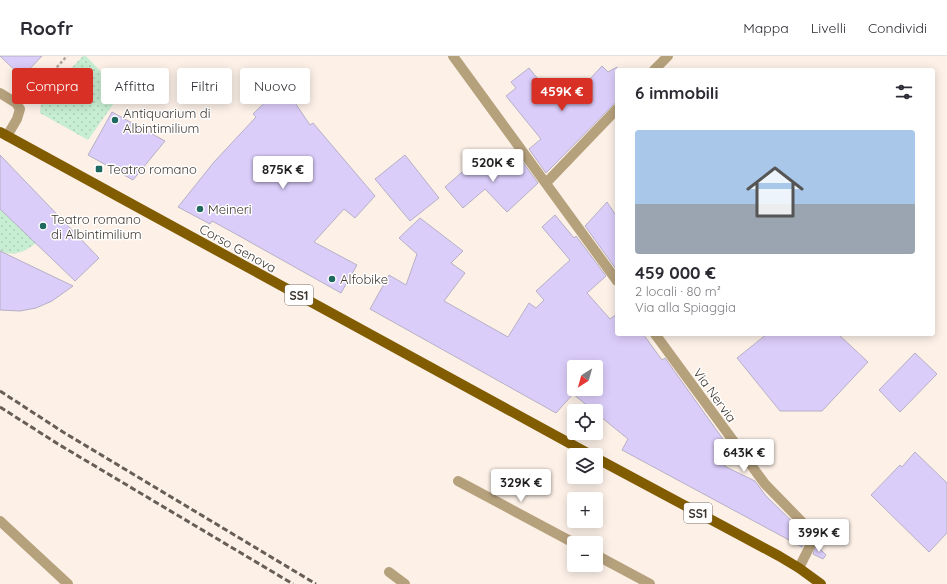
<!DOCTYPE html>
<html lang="it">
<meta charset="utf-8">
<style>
body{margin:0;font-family:Quicksand,sans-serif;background:#f2f2f3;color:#2b2b33;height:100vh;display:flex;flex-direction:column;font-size:15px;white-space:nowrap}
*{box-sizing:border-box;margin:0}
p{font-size:13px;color:#7c7c81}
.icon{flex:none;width:22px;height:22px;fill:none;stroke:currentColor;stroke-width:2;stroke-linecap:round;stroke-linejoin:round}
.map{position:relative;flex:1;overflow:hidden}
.sheet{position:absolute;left:615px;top:12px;width:320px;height:268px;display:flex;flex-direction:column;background:#fff;border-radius:4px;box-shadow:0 2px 10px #0003}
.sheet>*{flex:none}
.hud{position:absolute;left:12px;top:12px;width:380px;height:36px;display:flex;gap:8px}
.needle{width:26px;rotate:217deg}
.buttons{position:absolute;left:567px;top:304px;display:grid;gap:8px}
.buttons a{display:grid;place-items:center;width:36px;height:36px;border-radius:4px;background:#fff;box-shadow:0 2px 10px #0003;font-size:20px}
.price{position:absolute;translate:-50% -34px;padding:0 9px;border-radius:4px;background:#fff;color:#222;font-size:13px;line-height:26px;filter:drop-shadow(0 1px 2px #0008)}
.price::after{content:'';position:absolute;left:50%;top:24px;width:12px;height:9px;margin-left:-6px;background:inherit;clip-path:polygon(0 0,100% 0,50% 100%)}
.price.on{background:#d93025;color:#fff}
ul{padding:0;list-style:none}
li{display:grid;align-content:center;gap:8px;height:212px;padding:0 20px}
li+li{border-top:1px solid #e1e1e2}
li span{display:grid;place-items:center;height:124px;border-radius:4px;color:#555}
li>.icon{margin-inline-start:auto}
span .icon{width:72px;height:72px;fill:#fffc;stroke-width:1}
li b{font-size:17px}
h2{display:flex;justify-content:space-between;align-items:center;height:48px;padding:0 20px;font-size:17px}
.tag{padding:0 14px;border-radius:4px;background:#fff;box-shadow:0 2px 10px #0003;font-size:14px;line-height:36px}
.tag.on{background:#d93025;color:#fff}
header{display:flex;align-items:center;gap:24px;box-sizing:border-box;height:56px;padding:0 20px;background:#fff;border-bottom:1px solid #e1e1e2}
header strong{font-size:19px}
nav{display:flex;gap:22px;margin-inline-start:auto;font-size:14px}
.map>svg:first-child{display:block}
.grass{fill:url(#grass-dots)}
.building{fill:#dbcdfa;stroke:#b6b0c5;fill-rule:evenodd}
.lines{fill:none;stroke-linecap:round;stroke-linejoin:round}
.path{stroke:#b3a8a0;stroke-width:2.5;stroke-dasharray:3 2;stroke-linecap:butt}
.minor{stroke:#b6a17d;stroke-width:10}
.primary{stroke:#825c00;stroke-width:10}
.rail{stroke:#675e57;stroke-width:3;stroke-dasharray:6 3;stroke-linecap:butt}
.poi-dot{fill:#206961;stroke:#fff;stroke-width:1.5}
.labels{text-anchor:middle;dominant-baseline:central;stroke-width:3;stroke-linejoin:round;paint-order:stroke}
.shield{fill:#fff;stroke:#79736f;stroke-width:1}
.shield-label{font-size:12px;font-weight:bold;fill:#3f3731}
.poi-label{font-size:13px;fill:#3f3731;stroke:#fff;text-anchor:start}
.street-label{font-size:13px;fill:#3f3731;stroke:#fff}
</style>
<header>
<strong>Roofr</strong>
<nav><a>Mappa</a><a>Livelli</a><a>Condividi</a></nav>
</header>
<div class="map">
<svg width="947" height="528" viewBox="0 0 947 528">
<defs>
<pattern id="grass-dots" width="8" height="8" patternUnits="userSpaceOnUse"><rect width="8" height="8" fill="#c7eed2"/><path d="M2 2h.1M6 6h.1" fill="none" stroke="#accdb5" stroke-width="1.8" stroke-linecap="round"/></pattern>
</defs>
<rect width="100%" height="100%" fill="#fcf0e7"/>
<path class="grass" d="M83 0H86L121 37 88 84 40 57 41 44Z
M0 153 36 187C25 196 13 201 0 195Z"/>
<path class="building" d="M0 0H42L22 21Z
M602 10 608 16 617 11V45L546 117 529 93 541 83 506 40 516 32 511 26 529 12 562 53Z
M283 29 310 69 313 67 375 140 355 162 344 153 314 186 357 209 341 237 234 177 212 165 210 168 178 151 214 106 256 61 253 58Z
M112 56 165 85 133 124 88 99Z
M484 97 501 118 519 101 538 127 507 156 485 133 463 152 445 131Z
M0 99 99 202 75 225 0 153Z
M405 99 439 142 410 165 375 123Z
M607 146 617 161 616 213 585 170Z
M555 159 574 182 576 180 606 220 587 237 610 263 617 258V278H643L662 304 665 302 735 400 724 410 755 425 766 440 800 473 804 482 802 491 622 394 628 383 596 357V355H594L573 338 556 357 370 253 389 219 406 229 417 198 399 182 420 162 463 195 451 207 465 217 444 245 508 281 529 247 536 252 544 244 536 235 570 204 542 171ZM574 311H596V333H574Z
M0 195 73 230 52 245 36 252 20 255 0 254Z
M767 278H838L868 306 822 355H780L737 302Z
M915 297 937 318 900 356 879 334Z
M915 396 947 427V477L929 496 871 439 900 409 902 411Z
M816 489 826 499 823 503 813 498Z"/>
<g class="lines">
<path class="path" d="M30 41 67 0"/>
<path class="minor" d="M453 0 617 225
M654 14 668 0
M0 37 16 47 20 53 17 63 7 80
M546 127 617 53
M655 278 765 428 805 469 810 481V490L799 512
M458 425 574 487
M0 465 68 528
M596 499 650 528
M389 516 405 528"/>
<path class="primary" d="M0 76 591 399
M596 402 779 500 799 512 821 528"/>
<path class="rail" d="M0 335 63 376 316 528
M0 351 58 388 293 528"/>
</g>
<g class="poi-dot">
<circle cx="115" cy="64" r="4"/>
<rect x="95" y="109" width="8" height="8" rx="2"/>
<circle cx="200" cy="153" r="4"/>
<circle cx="43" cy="170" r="4"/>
<circle cx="332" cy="223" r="4"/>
</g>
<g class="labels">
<g class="shield">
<rect x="285" y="229" width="28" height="20" rx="3"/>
<rect x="684" y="447" width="28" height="20" rx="3"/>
</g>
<g class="shield-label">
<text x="299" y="239">SS1</text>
<text x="698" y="457">SS1</text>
</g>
<g class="poi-label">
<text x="123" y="57">Antiquarium di<tspan x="123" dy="15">Albintimilium</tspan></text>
<text x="107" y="113">Teatro romano</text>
<text x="208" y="153">Meineri</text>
<text x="51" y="163">Teatro romano<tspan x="51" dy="15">di Albintimilium</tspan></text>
<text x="340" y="223">Alfobike</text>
</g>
<g class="street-label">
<text transform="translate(238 192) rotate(29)">Corso Genova</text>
<text transform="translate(715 339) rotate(54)">Via Nervia</text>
</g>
</g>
</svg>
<div class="buttons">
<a><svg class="needle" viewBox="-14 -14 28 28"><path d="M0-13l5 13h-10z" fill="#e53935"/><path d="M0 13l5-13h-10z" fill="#7c7c81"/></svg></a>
<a><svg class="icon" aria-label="locate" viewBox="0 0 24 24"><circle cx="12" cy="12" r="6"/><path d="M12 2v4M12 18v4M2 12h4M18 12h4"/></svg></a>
<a><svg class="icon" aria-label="layers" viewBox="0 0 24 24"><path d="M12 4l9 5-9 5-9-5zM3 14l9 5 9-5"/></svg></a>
<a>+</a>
<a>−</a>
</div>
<b class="price on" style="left:562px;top:56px">459K €</b>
<b class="price" style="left:493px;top:127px">520K €</b>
<b class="price" style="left:283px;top:134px">875K €</b>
<b class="price" style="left:744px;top:417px">643K €</b>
<b class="price" style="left:521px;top:447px">329K €</b>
<b class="price" style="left:819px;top:497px">399K €</b>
<div class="hud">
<a class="tag on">Compra</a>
<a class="tag">Affitta</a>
<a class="tag">Filtri</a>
<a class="tag">Nuovo</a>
</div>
<section class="sheet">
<h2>6 immobili<svg class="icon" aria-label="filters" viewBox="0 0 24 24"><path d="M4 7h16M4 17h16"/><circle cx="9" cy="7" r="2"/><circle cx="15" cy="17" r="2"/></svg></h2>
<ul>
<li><span style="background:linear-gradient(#a9c7e8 60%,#9aa5b1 0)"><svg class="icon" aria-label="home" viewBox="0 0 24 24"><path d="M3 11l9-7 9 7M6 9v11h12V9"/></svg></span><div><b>459 000 €</b><p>2 locali · 80 m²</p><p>Via alla Spiaggia</p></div></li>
</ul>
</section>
</div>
